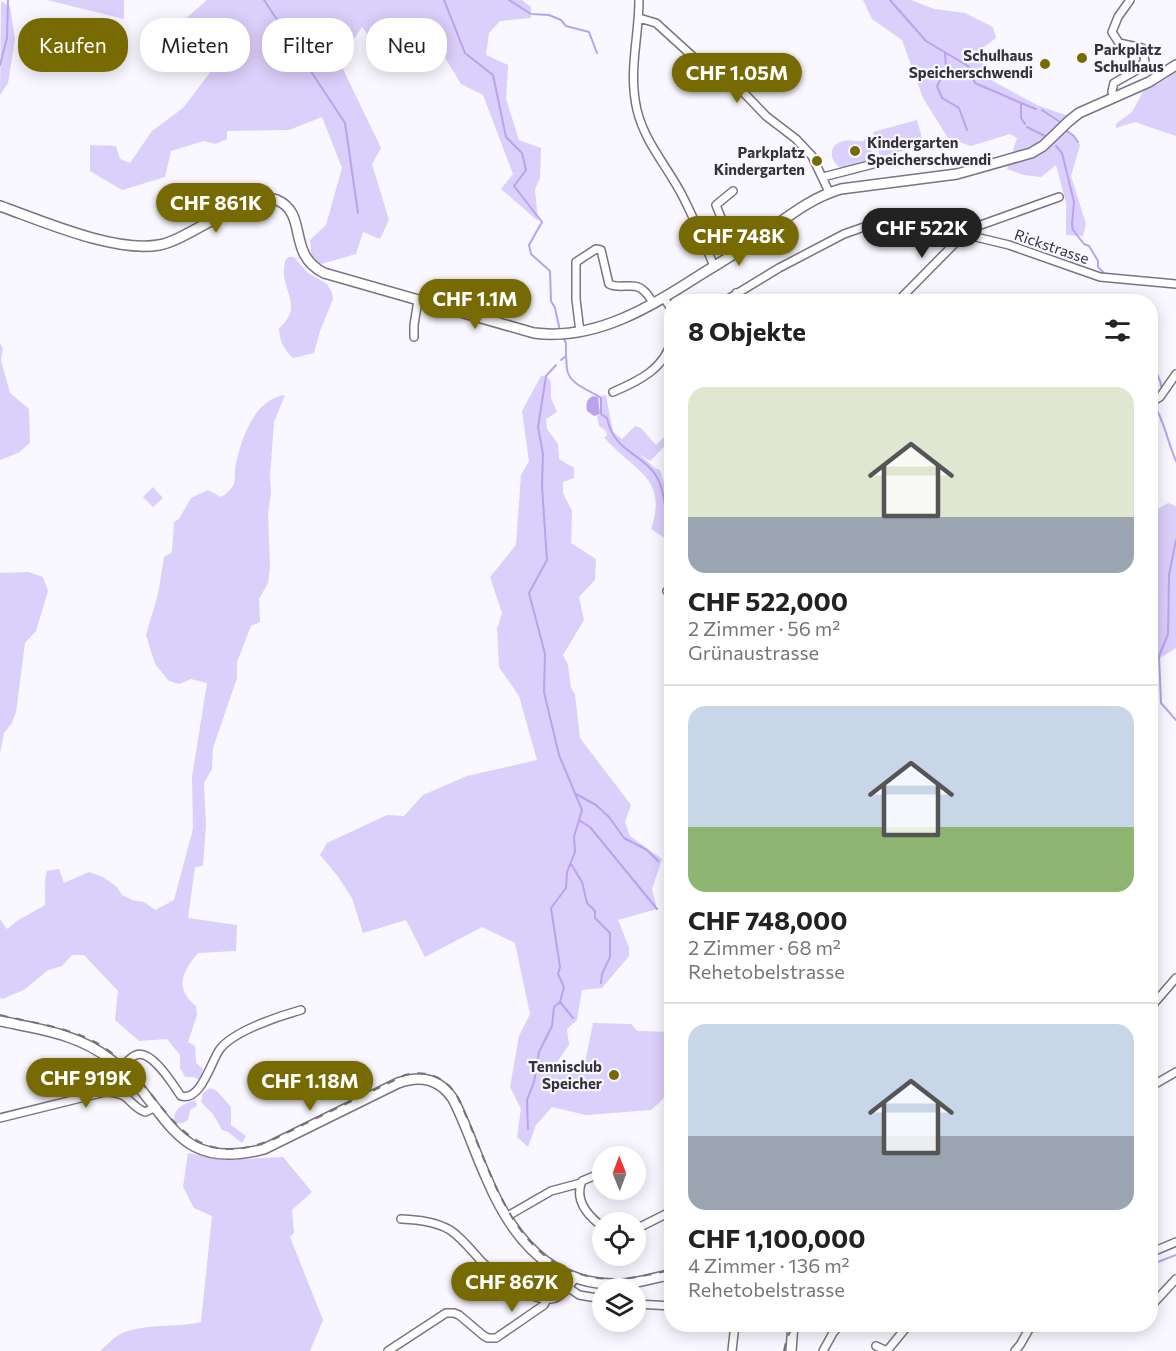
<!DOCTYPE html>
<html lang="de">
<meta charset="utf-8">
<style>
body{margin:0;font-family:Commissioner,sans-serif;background:#f2f2f2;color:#222;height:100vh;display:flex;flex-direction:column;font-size:22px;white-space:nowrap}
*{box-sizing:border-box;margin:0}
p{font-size:20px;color:#767676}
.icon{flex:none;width:33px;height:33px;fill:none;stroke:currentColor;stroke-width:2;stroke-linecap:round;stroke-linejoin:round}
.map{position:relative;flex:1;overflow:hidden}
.details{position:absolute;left:664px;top:294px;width:494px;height:1038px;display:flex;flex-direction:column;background:#fff;border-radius:24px;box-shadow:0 3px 15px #0003}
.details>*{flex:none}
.top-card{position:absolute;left:18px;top:18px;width:556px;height:54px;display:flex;gap:12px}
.needle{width:39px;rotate:359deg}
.fabs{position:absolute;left:592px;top:1146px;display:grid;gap:12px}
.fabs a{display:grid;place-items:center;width:54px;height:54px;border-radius:50%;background:#fff;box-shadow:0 3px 15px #0003;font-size:30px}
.price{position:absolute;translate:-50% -51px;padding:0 14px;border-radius:21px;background:#776a02;color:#fff;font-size:20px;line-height:39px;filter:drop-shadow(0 2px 3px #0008)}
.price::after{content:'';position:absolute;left:50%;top:36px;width:18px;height:14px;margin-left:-9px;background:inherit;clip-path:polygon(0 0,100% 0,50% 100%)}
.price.on{background:#222;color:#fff}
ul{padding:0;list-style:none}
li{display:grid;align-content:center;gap:12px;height:318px;padding:0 24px}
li+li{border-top:2px solid #e0e0e0}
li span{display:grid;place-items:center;height:186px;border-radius:18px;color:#555}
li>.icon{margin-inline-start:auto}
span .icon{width:108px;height:108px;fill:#fffc;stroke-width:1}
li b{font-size:26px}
h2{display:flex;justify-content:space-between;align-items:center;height:72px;padding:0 24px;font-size:26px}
.chip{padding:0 21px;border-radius:24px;background:#fff;box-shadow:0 3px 15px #0003;font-size:21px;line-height:54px}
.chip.on{background:#776a02;color:#fff}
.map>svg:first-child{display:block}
.green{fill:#dbcffb}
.water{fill:#b9a3ed}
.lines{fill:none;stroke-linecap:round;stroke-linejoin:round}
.stream{stroke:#b9a3ed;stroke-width:2}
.street-casing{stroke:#797485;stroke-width:10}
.secondary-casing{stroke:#797485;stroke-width:12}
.street{stroke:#fff;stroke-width:7}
.secondary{stroke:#fff;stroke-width:9}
.rail{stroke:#75737a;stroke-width:2;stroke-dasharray:8 8;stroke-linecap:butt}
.poi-dot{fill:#776a02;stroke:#f9f7ff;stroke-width:2}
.labels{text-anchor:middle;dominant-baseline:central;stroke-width:4.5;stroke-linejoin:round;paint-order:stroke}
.poi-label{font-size:15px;font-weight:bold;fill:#35333a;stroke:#f9f7ff;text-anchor:end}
.street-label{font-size:15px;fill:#35333a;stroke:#f9f7ff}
</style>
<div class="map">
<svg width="1176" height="1351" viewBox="0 0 1176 1351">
<rect width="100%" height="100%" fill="#f9f7ff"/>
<path class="green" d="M47 0H124V19Z
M207 0H522L531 7V18L500 21 489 33 486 55 508 65 506 99 519 140 541 148 540 178 535 189 538 221 501 189 513 174 483 95 461 84 432 36 377 47 362 27 339 61 381 148 372 164 389 220 380 239 363 232 356 254 321 264 312 260 310 240 326 225 342 168 322 117 289 130 227 131V139L215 144 204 141 171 151 165 177 122 190 90 171V145L116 146 120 159 130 163 152 131 183 108 221 58 214 42 193 57 164 60V38Z
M863 0H911L934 9 965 13 993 27 996 38 976 53 993 81 1037 105 1068 116 1067 132 1074 136 1080 145 1071 176 1086 224 1083 236 1066 235V203L1056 165 1041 177 1024 175 1007 169 1017 138 1010 134 971 146 948 138 923 98 902 40 872 19Z
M1 1 10 7 15 39 8 83 0 95Z
M1176 72V136L1135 122 1116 128V124L1132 112 1144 90 1158 84Z
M917 120 924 145 880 157 873 132Z
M865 139H872L873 146 869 163C862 165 852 169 844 168 832 167 827 149 838 143 846 138 854 142 863 141Z
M289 257H294L308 273 327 284 332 293 333 299 320 331 314 353 293 358C283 348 280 342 279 328 307 304 276 289 286 259Z
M0 344 3 348 1 360 10 393 29 409 30 440V443L18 453 0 460Z
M541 376H546L551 381V398L557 412 546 419 547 429 558 444 559 459 574 468V478L563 482V493L572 511 571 543 596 559 595 580 579 597 584 620 563 655 568 665 571 688 575 694 580 738 631 805 625 822 630 836 662 859 652 889 657 909 618 920 629 947V956L602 988 582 990 577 1020 567 1029 569 1045 557 1062 585 1063 593 1023 631 1024 637 1031 672 1032V1086L662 1100 651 1110 586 1115 552 1107 536 1125 528 1147 517 1137 521 1109 510 1087 519 1036 530 1014 515 943 482 927 425 957 406 920 363 933 352 898 337 875 320 855 327 843 387 815 404 816 423 795 467 776 537 760 519 696 499 667 497 629 502 613 490 577 516 545 521 475 529 461 522 411Z
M285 395 274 422 270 476 271 493 268 514 270 566 268 583 259 599 260 622 251 626 237 662V678L213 748 212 769 204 783 206 825 203 866 195 867 188 918 237 925 236 951 198 953C182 972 174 988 196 1006L197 1015 188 1042 195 1046 196 1063 203 1069 200 1080 193 1077H185L180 1068V1055L167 1039 139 1041 115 1020 118 991 84 955H72L62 966 48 970 24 990 2 999 0 998V919L7 929C20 917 31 914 45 905 46 891 43 885 47 871L59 869 64 883 89 872 103 877 117 887 122 895 132 900 144 902 155 910 174 900 193 829 192 777 207 683 191 679 179 684 169 681 155 664 146 635 158 594 164 557 172 552 174 522 179 519 191 498 208 490 221 497C226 494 232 489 234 484 235 479 235 474 235 469 240 442 253 399 285 395Z
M606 395 613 432 622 439 635 426 641 428 656 445 668 433 670 441 650 461 639 454 655 468 660 470 672 508V543L651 529C669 476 632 471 604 437L607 436 606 431 599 426 597 416 601 414 599 397Z
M153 487 163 498 153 507 143 497Z
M1168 503 1176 506V648L1157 660 1150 656 1151 513Z
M28 572 43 577 48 591 36 631 25 643 16 712 12 723 4 733 0 753V573Z
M210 1088 217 1091 231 1107V1125L246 1136 242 1143 228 1132 222 1130 213 1114 201 1102 203 1093Z
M195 1100 197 1106 190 1110 188 1120 182 1123H175C171 1109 184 1104 195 1100Z
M188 1153 223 1160 283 1157 312 1192 292 1210 294 1233 290 1237 323 1320 310 1351H100C107 1345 114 1337 122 1333 147 1323 176 1328 201 1322L212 1216 194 1208 183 1187Z"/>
<path class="water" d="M593 396 598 397 600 414 594 416 587 411C586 404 586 399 593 396Z"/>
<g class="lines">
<path class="stream" d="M264 0 345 123 358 213
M444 0 465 53 493 75 506 137 522 153 526 170 514 186 542 222 529 245 531 254 550 271 551 301 555 308 560 331
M509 0 531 14 549 15 561 20 566 26 589 32 597 53
M890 0 926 41 968 66 975 83 1021 103V118L1025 124
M945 52 946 69 937 86 942 98 959 108 967 130
M0 65 7 38 8 0
M1021 103 1036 109
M1042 110 1060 122
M1027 127 1045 136
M1067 131 1074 136 1078 142
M1056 146 1062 153 1074 202 1072 224 1073 230 1084 244 1089 246 1098 261V267L1104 273
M1115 296 1117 302
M566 357C567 362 566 368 568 373 572 385 591 391 601 398V414L607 418C614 451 639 452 655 474 661 483 664 496 665 506 665 507 665 515 665 515 667 518 670 520 672 522
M561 360 566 356V343L562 336
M1155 368C1156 375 1161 379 1161 386
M1154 405C1164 420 1168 443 1176 461
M1176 540 1169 575 1168 634 1159 656 1161 703 1176 720
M576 794 596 805 609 817 624 838 647 850 658 861
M579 820 590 827 657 909
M571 864 582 882 587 903 595 911V918L610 933V957L602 974 601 983
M560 1002 573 1018
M528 1129 527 1100 534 1082 539 1052 552 1026 554 1007 560 1002 564 987 558 974 560 967 551 908 566 888 567 872 575 852 574 837 582 810 559 755 544 692 545 654 529 593 547 560 542 486 543 454 538 427 546 376 556 365
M1150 1265 1176 1255"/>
<defs>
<path id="street" d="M639 0C639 38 628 71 637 110 645 143 667 166 682 195 694 218 704 243 714 266
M639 18 656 23 700 63 744 93 766 116 796 139 812 156 829 192
M1113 98 1112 91 1114 83 1137 70 1145 61 1142 48 1119 43 1112 32 1118 17 1130 0
M823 177 881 162
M733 255 730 250 728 235 716 205 733 191
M736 293 746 302
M664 298 672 310
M723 302 779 268 844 234 864 227 892 223 955 232 1009 245 1100 277 1176 284
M897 302 964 234 978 226 1059 197
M580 332 576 299V262L596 249 601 250 609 284C619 290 635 281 644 291 648 294 651 300 654 304
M414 337V325L418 300
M613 392C639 381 666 368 672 338
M1150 403 1160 397 1176 374
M667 591 672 593
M1150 1008 1176 978
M121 1068C125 1064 130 1057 136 1055 152 1049 173 1085 181 1096 201 1102 211 1061 220 1049 234 1031 279 1016 301 1010
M1150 1087 1176 1072
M0 1118 105 1092C133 1093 126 1104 145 1112L154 1108
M601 1173 582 1181C574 1200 588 1216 603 1227
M506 1217 551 1191 581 1183
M401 1219C417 1220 435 1221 450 1230 462 1238 472 1251 482 1262 494 1274 508 1283 523 1291 548 1305 560 1302 575 1278
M636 1229 672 1211
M1150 1253 1176 1242
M569 1288 579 1295 603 1299
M636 1304 672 1306
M1150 1307 1176 1279
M876 1346 887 1351
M388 1351 446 1313H454L459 1315 484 1336 488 1338H496L544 1305 546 1301
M732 1351 735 1324
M823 1351 833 1333 840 1324
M887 1351 909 1324
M1015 1351 1020 1345 1032 1324"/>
<path id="secondary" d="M0 206C42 221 115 253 159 245 189 240 250 189 277 200 309 214 286 254 324 273L534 333C596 341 650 307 700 275 721 262 742 250 762 235 788 217 810 198 841 189L957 174 1031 153 1043 146 1069 121 1079 113 1149 82 1176 65
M0 1021C39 1029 79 1034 111 1060 169 1104 170 1174 264 1149L398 1083C420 1075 439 1078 453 1099 466 1124 475 1153 487 1179 511 1236 550 1286 618 1284 636 1284 654 1278 672 1274
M791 1351 793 1324"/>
</defs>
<use href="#street" class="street-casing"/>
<use href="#secondary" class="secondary-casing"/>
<use href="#street" class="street"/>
<use href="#secondary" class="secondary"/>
<path class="rail" d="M0 1015C36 1024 73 1027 105 1048 168 1090 176 1179 274 1139L405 1075C426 1070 443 1076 456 1094 492 1165 509 1274 609 1279 630 1280 651 1274 672 1270
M784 1351 787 1338 794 1324"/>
</g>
<g class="poi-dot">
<circle cx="1082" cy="58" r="6"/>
<circle cx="1045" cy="64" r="6"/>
<circle cx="855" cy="151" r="6"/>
<circle cx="817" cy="161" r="6"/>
<circle cx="614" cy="1075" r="6"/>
</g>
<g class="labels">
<g class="poi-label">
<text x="1094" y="49" text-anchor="start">Parkplatz<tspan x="1094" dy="17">Schulhaus</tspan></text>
<text x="1033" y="55">Schulhaus<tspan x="1033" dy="17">Speicherschwendi</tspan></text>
<text x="867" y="142" text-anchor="start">Kindergarten<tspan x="867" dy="17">Speicherschwendi</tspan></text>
<text x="805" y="152">Parkplatz<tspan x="805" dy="17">Kindergarten</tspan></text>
<text x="602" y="1066">Tennisclub<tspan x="602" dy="17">Speicher</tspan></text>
</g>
<g class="street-label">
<text transform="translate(1052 246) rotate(19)">Rickstrasse</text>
</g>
</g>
</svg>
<div class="fabs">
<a><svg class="needle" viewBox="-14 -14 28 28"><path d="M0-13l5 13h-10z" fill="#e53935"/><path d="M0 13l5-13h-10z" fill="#767676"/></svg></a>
<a><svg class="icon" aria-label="locate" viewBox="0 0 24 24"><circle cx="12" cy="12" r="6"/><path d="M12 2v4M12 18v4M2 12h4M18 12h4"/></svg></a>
<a><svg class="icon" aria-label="layers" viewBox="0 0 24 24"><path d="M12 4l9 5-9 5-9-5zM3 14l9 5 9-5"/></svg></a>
</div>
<b class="price" style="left:737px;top:104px">CHF 1.05M</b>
<b class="price" style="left:216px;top:234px">CHF 861K</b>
<b class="price on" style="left:922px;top:259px">CHF 522K</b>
<b class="price" style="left:739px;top:267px">CHF 748K</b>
<b class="price" style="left:475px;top:330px">CHF 1.1M</b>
<b class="price" style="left:86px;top:1109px">CHF 919K</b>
<b class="price" style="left:310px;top:1112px">CHF 1.18M</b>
<b class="price" style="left:512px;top:1313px">CHF 867K</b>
<div class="top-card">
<a class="chip on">Kaufen</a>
<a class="chip">Mieten</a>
<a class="chip">Filter</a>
<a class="chip">Neu</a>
</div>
<section class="details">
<h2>8 Objekte<svg class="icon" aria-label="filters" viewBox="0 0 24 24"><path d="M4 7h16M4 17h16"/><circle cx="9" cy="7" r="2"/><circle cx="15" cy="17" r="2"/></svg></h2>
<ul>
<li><span style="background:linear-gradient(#dfe7d0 70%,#9aa5b1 0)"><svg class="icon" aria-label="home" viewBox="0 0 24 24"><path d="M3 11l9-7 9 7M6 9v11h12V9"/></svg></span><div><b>CHF 522,000</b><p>2 Zimmer · 56 m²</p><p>Grünaustrasse</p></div></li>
<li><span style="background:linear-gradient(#c9d6e8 65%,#8fb573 0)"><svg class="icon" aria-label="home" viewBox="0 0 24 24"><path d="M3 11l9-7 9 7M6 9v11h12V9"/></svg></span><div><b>CHF 748,000</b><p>2 Zimmer · 68 m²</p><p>Rehetobelstrasse</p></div></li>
<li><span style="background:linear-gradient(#c9d6e8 60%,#9aa5b1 0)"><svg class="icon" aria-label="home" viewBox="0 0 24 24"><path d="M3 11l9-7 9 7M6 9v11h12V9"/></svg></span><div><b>CHF 1,100,000</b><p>4 Zimmer · 136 m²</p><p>Rehetobelstrasse</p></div></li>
</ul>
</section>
</div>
